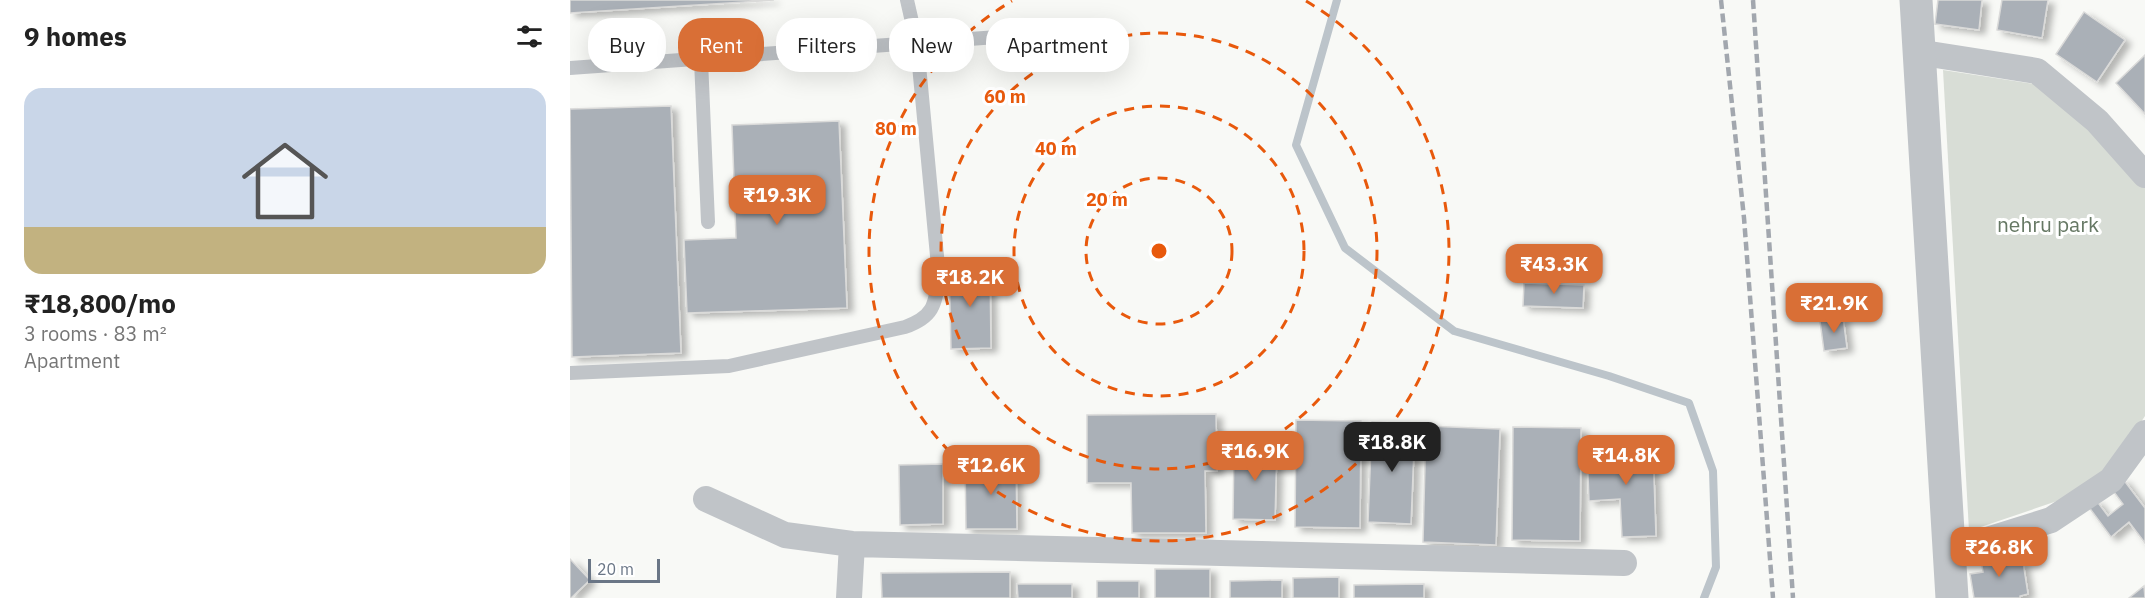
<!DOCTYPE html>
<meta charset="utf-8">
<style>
body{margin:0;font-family:"IBM Plex Sans",sans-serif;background:#f2f2f2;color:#222;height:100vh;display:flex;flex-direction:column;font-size:22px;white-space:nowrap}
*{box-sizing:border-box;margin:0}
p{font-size:20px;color:#767676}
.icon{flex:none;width:33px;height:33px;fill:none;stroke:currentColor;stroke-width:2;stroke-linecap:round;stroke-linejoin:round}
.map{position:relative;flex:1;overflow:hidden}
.details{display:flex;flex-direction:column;background:#fff;width:570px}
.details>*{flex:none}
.hud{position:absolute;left:18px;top:18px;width:570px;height:54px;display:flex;gap:12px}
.scale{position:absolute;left:18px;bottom:15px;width:72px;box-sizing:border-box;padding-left:6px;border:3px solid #6a7686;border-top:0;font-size:16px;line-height:21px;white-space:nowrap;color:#6a7686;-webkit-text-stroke:4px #fff;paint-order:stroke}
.price{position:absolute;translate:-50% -51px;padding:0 14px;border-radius:12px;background:#d96f36;color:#fff;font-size:20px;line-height:39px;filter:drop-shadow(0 2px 3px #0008)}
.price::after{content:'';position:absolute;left:50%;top:36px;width:18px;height:14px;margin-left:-9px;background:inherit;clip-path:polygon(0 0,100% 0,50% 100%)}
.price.on{background:#222;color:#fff}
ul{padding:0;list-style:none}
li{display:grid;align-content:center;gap:12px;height:318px;padding:0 24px}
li+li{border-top:2px solid #e0e0e0}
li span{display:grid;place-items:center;height:186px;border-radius:18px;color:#555}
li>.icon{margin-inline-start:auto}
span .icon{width:108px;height:108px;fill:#fffc;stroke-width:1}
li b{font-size:26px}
h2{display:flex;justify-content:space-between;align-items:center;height:72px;padding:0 24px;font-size:26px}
.chip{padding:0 21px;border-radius:24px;background:#fff;box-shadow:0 6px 24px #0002;font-size:21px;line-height:54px}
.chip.on{background:#d96f36;color:#fff}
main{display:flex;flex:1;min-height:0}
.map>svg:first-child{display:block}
.green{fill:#d8ddd6}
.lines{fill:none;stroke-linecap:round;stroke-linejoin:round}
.stream{stroke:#bcc4ca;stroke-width:8}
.building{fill:#aab0b7;stroke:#dadad9;stroke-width:1.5;filter:url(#shadow)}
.service{stroke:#c0c4c8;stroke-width:14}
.minor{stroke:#c0c4c8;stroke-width:26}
.tertiary{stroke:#c0c4c8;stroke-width:33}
.rail{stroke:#a2a7ae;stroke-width:4.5;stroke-dasharray:9 4.5;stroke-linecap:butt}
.ring{fill:none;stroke:#e8590c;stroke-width:3;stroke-dasharray:10 8}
.labels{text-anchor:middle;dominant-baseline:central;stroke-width:6;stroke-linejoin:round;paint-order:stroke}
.park-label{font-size:21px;fill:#667864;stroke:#fff}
.centre{fill:#e8590c;stroke:#fff;stroke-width:3}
.ring-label{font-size:18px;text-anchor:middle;font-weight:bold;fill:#e8590c;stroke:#fff;stroke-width:6;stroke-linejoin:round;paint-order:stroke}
</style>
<main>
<section class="details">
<h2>9 homes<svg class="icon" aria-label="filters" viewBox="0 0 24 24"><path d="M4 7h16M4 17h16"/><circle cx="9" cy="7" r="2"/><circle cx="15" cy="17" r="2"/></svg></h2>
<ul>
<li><span style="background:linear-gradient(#c9d6e8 75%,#c2b280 0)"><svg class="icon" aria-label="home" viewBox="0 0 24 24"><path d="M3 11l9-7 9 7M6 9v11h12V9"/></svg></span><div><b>₹18,800/mo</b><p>3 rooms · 83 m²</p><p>Apartment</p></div></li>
</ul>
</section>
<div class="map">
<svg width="1575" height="598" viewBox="0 0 1575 598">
<defs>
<filter id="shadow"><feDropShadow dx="6" dy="4" stdDeviation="3" flood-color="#0004"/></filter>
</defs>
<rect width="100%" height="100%" fill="#f8f9f6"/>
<path class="green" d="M1373 70 1470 85 1526 131 1575 185V416L1540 469 1496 498 1399 531Z"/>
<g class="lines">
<path class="stream" d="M767 0 726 145 775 248 884 331 1039 376 1119 403 1143 471 1146 567 1134 598"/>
</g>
<path class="building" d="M0 0H204L0 13Z
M1368 0H1412L1409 30 1365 24Z
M1432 0H1478L1472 38 1427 30Z
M1514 12 1555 40 1527 82 1486 54Z
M1575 55V114L1546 83Z
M101 106 111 353 2 357 0 109Z
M269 121 277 308 117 313 114 240 166 238 162 125Z
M379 268H420L421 348 381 349Z
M954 283 1014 285 1013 308 953 306Z
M1273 317 1277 348 1254 351 1250 321Z
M646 414 647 471H635L636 533H562L561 483H517V415Z
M726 420 791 421 790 528 725 527Z
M802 422 845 424 841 524 798 522Z
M856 426 930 429 926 545 853 542Z
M943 427 1011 428 1010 541 942 540Z
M664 445 707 446 705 520 663 519Z
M1083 447 1086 536 1052 537 1050 499 1019 501 1017 449Z
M395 462H446L447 529H396Z
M373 464V524L330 525 329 465Z
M1553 479 1575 508V543L1559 522 1541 537 1518 506 1526 500 1538 516 1553 504 1541 488Z
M1432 550 1435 565 1453 562 1458 594 1450 596V598H1404L1400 574 1413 572 1410 554Z
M0 559 20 580 1 598H0Z
M585 569H640V598H585Z
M440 572V598H312L311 573Z
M769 577V598H723V578Z
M712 580V598H660V581Z
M527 581H569V598H527Z
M447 584H502V598H448Z
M854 584V598H784V585Z
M1574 586 1575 598H1559Z"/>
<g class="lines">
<path class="service" d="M131 60 138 222
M0 68 497 32
M0 373 159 366 335 327C363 317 365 306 369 277L347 44 337 0"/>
<path class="minor" d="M1347 52 1467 71 1527 121 1575 175
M136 499 215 535 282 544 1054 563
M1379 552 1481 520 1541 480 1575 433
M279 598 282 544"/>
<path class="tertiary" d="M1346 0 1382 598"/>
<path class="rail" d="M1151 0 1174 218 1203 598
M1183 0 1223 598"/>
</g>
<g class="ring">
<circle cx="589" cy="251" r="73"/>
<circle cx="589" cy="251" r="145"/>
<circle cx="589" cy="251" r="218"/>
<path d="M736 1A290 290 0 1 1 442 1"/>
</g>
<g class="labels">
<g class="park-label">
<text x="1478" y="224">nehru park</text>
</g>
</g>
<circle cx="589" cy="251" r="9" class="centre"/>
<g class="ring-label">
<text x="435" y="103">60 m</text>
<text x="326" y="135">80 m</text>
<text x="486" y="155">40 m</text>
<text x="537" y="206">20 m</text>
</g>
</svg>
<div class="scale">20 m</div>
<b class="price" style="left:207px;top:226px">₹19.3K</b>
<b class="price" style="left:984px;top:295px">₹43.3K</b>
<b class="price" style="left:400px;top:308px">₹18.2K</b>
<b class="price" style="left:1264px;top:334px">₹21.9K</b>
<b class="price on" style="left:822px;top:473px">₹18.8K</b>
<b class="price" style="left:685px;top:482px">₹16.9K</b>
<b class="price" style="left:1056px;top:486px">₹14.8K</b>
<b class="price" style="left:421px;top:496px">₹12.6K</b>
<b class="price" style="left:1429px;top:578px">₹26.8K</b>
<div class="hud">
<a class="chip">Buy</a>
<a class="chip on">Rent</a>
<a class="chip">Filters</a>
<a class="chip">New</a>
<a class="chip">Apartment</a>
</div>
</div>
</main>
